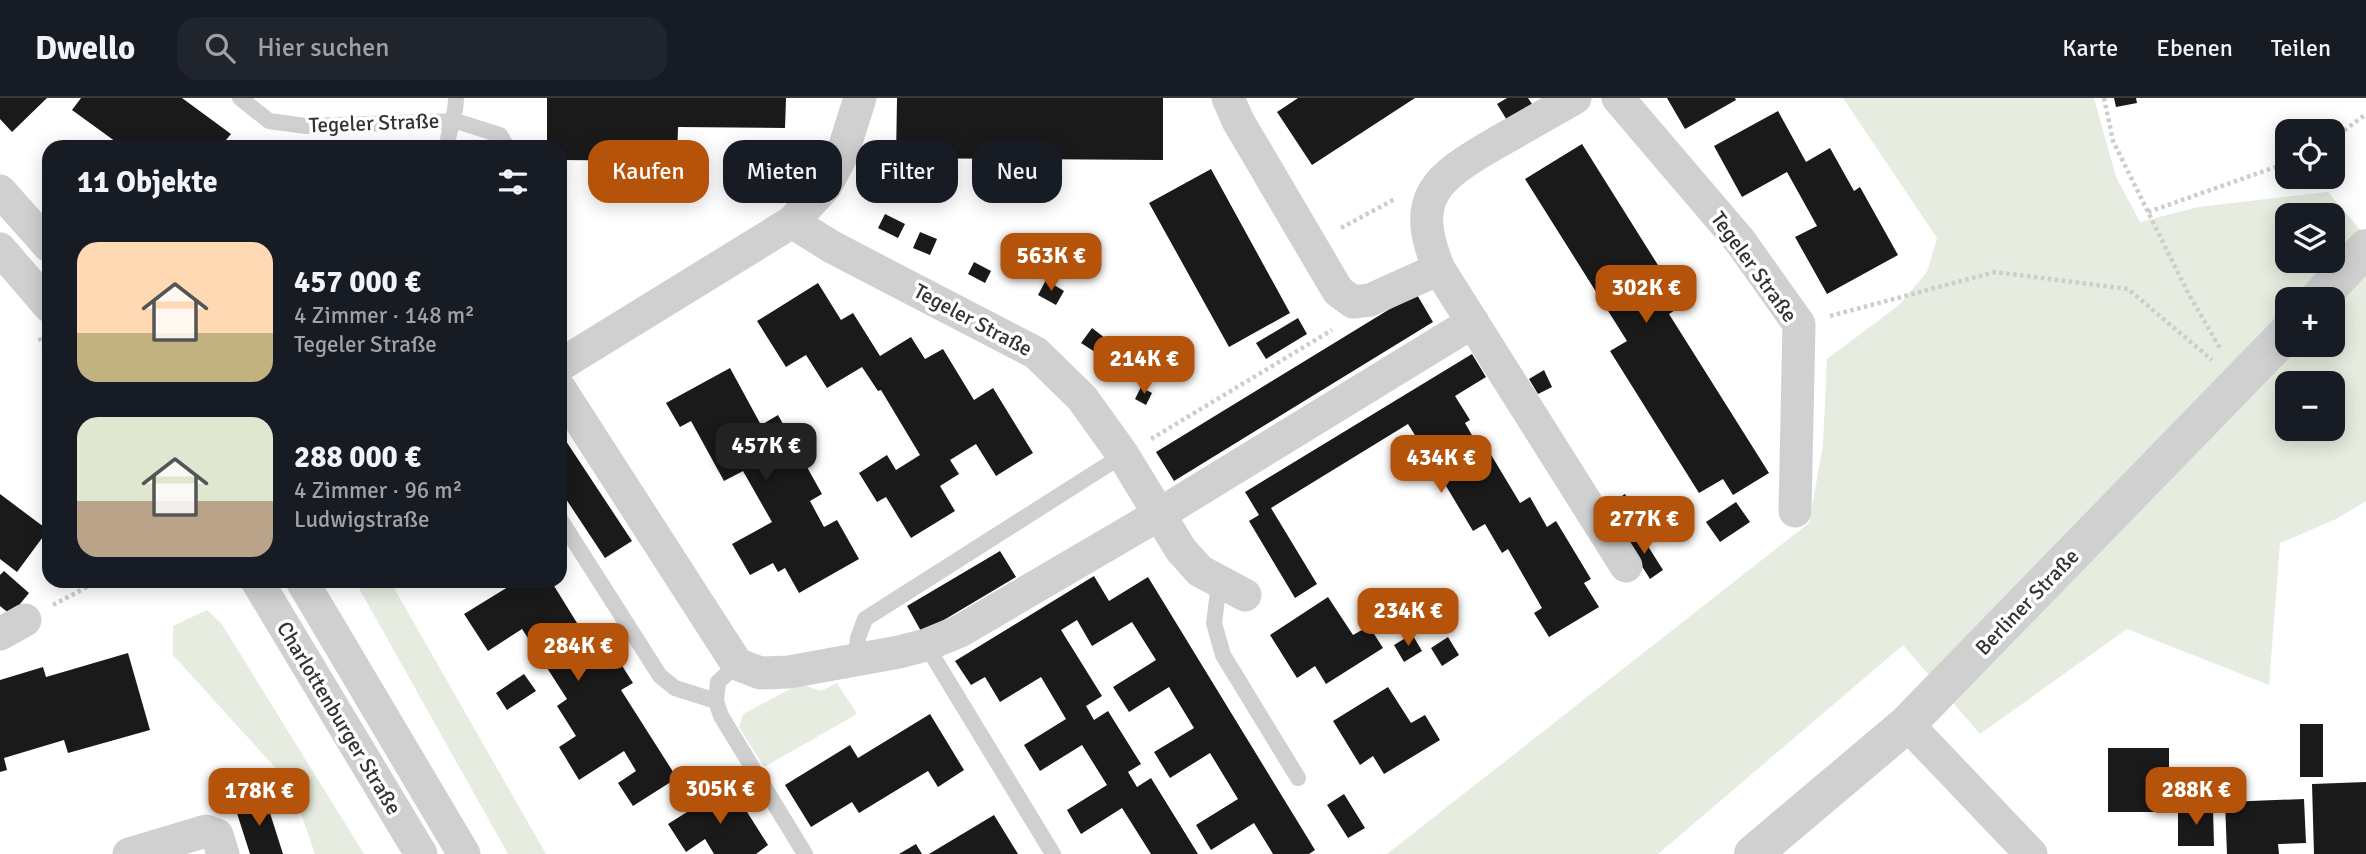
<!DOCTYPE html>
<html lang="de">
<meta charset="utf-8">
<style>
body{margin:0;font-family:Signika,sans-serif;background:#20242c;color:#f1f3f6;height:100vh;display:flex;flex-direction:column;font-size:26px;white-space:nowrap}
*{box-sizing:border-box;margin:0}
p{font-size:23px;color:#9ea1a6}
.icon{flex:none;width:38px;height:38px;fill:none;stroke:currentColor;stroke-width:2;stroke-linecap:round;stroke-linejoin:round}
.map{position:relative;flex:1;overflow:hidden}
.details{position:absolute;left:42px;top:42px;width:525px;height:448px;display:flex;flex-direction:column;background:#171b24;border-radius:21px;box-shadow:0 4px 18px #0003}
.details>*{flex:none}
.banner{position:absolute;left:588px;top:42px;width:665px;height:63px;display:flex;gap:14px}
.buttons{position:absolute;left:2275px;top:21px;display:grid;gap:14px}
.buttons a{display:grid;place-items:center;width:70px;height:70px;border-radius:14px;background:#171b24;box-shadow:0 4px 18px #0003;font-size:35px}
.price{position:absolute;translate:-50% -60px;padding:0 16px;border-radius:14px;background:#b45309;color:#fff;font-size:23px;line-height:46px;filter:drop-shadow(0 2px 4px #0008)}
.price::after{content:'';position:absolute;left:50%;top:42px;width:21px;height:16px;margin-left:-10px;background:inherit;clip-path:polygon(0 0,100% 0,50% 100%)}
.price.active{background:#222;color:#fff}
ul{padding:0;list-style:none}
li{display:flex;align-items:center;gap:21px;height:175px;padding:0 35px}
li span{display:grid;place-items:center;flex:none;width:196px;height:140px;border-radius:21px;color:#555}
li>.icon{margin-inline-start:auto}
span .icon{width:84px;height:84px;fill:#fffc;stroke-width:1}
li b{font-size:30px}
h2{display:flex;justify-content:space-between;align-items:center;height:84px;padding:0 35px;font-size:30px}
.tag{padding:0 24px;border-radius:21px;background:#171b24;box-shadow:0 4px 18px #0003;font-size:24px;line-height:63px}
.tag.active{background:#b45309;color:#fff}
header{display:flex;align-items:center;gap:42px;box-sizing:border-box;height:98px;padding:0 35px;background:#171b24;border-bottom:2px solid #363941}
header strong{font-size:33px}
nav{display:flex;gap:38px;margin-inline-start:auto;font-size:24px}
.search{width:490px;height:63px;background:#20242c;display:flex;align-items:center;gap:18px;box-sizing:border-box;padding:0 24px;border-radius:21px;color:#9ea1a6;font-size:26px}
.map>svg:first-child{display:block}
.green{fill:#e6ecdf;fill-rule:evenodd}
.building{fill:#1a1a1a}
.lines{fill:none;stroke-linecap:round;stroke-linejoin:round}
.path{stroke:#cdcdcd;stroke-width:4.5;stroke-dasharray:3.5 3.5;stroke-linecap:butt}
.service{stroke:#d0d0d0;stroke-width:16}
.minor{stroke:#d0d0d0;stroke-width:33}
.tertiary{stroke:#d0d0d0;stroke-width:38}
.labels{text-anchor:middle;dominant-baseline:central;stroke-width:7;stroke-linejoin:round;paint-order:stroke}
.street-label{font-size:21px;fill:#333;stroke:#fff}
</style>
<header>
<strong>Dwello</strong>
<div class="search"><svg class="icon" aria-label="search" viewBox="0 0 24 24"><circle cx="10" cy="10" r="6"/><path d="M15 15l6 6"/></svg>Hier suchen</div>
<nav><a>Karte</a><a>Ebenen</a><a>Teilen</a></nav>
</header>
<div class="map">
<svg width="2366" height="756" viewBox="0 0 2366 756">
<rect width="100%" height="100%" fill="#fff"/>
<path class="green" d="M1843 0H2094L2116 79 2140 124 2198 109 2328 94 2366 139V403L2336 421 2280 445 2269 587 2127 531 1980 636 1903 547 1658 756H1387L1809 425 1823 347 1827 261 1898 208 1927 174 1937 140ZM2287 117H2333V163H2287ZM2287 201H2333V247H2287ZM2287 285H2333V331H2287Z
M355 483H390L546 756H508Z
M207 512 221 525 364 756H315L291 687 173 557V528Z
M837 585 857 616 764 669 739 629 743 616 800 586 821 593Z"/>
<path class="building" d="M0 0H47L12 34 0 21Z
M81 0H182L231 36 226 42 235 49H123L72 12Z
M547 0H786L785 30 678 29 677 63 560 62V49H547Z
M897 0H1163V62L896 60Z
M1298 0H1415L1312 67 1277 14Z
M1507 0H1528L1536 12 1510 27 1497 6Z
M1667 0H1735L1736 2 1685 31Z
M2114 0H2136L2137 5 2116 9Z
M1778 13 1806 64 1830 50 1854 93 1860 89 1898 157 1827 196 1795 139 1817 128 1787 74 1742 99 1714 48Z
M1582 46 1683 207 1669 216 1769 375 1733 397 1723 381 1699 395 1610 253 1627 243 1525 81Z
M1211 71 1290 215 1229 249 1149 105Z
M885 116 905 126 898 140 878 130Z
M920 134 937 141 930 157 913 150Z
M974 164 991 173 985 185 968 176Z
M1046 182 1064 193 1056 207 1038 197Z
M818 185 841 222 853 215 880 258 911 239 925 261 943 251 974 302 993 290 1033 355 996 378 976 346 950 362 959 376 940 388 955 413 911 440 886 399 877 404 859 375 887 357 896 372 920 357 881 292 878 293 862 269 827 290 806 257 786 269 757 223Z
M1416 195 1433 224 1174 383 1156 354Z
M1298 220 1307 236 1266 261 1256 245Z
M1092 230 1105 240 1095 254 1081 245Z
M1472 256 1486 279 1455 298 1470 322 1465 325 1481 353 1487 350 1520 405 1530 399 1547 429 1556 423 1591 481 1584 485 1599 509 1549 539 1534 515 1542 510 1508 451 1502 455 1485 426 1473 433 1440 378 1435 381 1418 353 1423 350 1408 326 1271 410 1317 486 1295 500 1249 423 1259 417 1245 394Z
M730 270 761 327 778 317 822 396 810 403 824 429 837 422 859 461 799 495 785 470 778 474 773 465 750 477 732 446 772 424 743 373 724 383 691 323 680 329 666 305Z
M1544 272 1552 289 1538 296 1529 281Z
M1141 289 1152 295 1146 307 1135 301Z
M560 334 632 443 605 460 560 392Z
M0 396 48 432 17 474 0 461Z
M1625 396 1643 425 1624 438 1605 409Z
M1736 404 1750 424 1720 444 1706 424Z
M1639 434 1663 472 1650 481 1626 443Z
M1000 453 1016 479 922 535 907 508Z
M4 473 29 495 11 517 0 508V477Z
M1094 478 1109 503 1148 479 1315 752 1309 756H1273L1254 725 1211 752 1196 727 1238 701 1210 655 1170 680 1154 654 1194 630 1169 589 1129 614 1113 589 1156 562 1132 524 1092 548 1077 522 1061 532 1102 598 1086 608 1094 622 1108 613 1141 666 1128 674 1137 689 1151 680 1198 756H1151L1122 710 1081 736 1067 712 1107 687 1082 647 1040 673 1024 647 1066 621 1041 579 1000 604 985 579 971 587 955 563Z
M504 483H551L582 533 595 525 633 585 621 592 677 680 633 708 618 685 636 673 624 653 579 682 559 649 576 638 557 608 567 601 522 531 488 553 464 516 508 489Z
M1403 490 1410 501 1399 507 1392 497Z
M1328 499 1353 537 1369 528 1383 550 1326 586 1315 568 1297 580 1270 537Z
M1412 536 1422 553 1404 564 1394 547Z
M1448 539 1459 557 1442 568 1431 550Z
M128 555 150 632 68 655 64 642 4 660 7 672 0 674V582L43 569 46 579Z
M524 576 536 593 507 612 496 595Z
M1388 589 1411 625 1425 617 1440 642 1384 676 1373 658 1360 667 1333 623Z
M930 616 964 672 938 689 928 673 859 715 852 704 811 729 785 687 850 647 858 660Z
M2300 626H2323V679H2300Z
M2108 650H2169V714H2108Z
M2366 684V756H2314L2312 686Z
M730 687 768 747 756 756H714L705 741 686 754 668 726Z
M1344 696 1365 730 1348 740 1327 707Z
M265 700 270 715 283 756H250L235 709Z
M2304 701 2306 745 2278 746 2279 756H2227L2225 704Z
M2213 710 2214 748H2178V711Z
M994 717 1018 756H929Z
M916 746 922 756H899Z"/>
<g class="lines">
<path class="path" d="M2104 0 2113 43 2187 193 2221 252
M2333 41 2366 16
M2148 114 2287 65
M1341 130 1395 101
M1830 218 1995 174 2128 191 2212 262
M39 240 49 253
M1151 341 1332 232
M53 507 98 483"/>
<path class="service" d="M240 0 269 23 306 28 456 23 500 37 507 49
M447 49C448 32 456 20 456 0
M560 421 660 578 675 590 716 603
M1219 486 1214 525 1223 557 1298 680
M926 547 1053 756
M856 560 858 540 865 521 1123 357
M737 566 718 584 716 603 721 618 805 756"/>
<path class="minor" d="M1228 0 1238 23 1338 193 1353 204 1370 202 1439 171
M1575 0C1549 15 1522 30 1496 45 1436 80 1409 99 1439 171L1626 468
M1618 0 1740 143 1799 226 1795 413
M0 93 49 148
M792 124 832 149 1036 255 1082 300 1123 357 1181 452 1200 473 1245 497
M0 151 49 208
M560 267 792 124 825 89 842 57 860 0
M560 291 737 566 760 575 789 574 899 554 926 547 960 533 1158 417 1473 224
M257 483 421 756
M302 483 464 756
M0 536 25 522
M1907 626 2031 756
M129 756 206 733 217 737 223 756"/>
<path class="tertiary" d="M2318 201 2366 150
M1753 756 1907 626 2287 235"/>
</g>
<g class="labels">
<g class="street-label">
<text transform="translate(374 25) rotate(-2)">Tegeler Straße</text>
<text transform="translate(1754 169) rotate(54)">Tegeler Straße</text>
<text transform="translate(973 222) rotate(28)">Tegeler Straße</text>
<text transform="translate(2027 504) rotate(-46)">Berliner Straße</text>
<text transform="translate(339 620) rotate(59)">Charlottenburger Straße</text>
</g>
</g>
</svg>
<div class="buttons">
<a><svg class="icon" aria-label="locate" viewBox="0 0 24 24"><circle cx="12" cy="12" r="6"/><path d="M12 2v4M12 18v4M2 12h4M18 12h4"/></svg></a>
<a><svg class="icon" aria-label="layers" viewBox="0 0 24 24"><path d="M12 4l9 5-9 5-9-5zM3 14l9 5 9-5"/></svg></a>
<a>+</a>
<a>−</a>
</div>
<b class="price" style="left:1051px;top:195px">563K €</b>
<b class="price" style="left:1646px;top:227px">302K €</b>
<b class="price" style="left:1144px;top:298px">214K €</b>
<b class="price active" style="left:766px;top:385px">457K €</b>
<b class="price" style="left:1441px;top:397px">434K €</b>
<b class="price" style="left:1644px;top:458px">277K €</b>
<b class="price" style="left:1408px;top:550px">234K €</b>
<b class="price" style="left:578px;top:585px">284K €</b>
<b class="price" style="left:720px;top:728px">305K €</b>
<b class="price" style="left:2196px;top:729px">288K €</b>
<b class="price" style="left:259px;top:730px">178K €</b>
<div class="banner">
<a class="tag active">Kaufen</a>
<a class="tag">Mieten</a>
<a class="tag">Filter</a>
<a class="tag">Neu</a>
</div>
<section class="details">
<h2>11 Objekte<svg class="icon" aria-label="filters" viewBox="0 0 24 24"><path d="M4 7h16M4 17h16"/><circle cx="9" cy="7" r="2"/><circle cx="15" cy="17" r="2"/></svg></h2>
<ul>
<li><span style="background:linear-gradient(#ffd9b3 65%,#c2b280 0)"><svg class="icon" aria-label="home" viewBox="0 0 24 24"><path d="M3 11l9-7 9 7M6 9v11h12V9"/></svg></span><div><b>457 000 €</b><p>4 Zimmer · 148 m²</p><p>Tegeler Straße</p></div></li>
<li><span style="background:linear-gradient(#dfe7d0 60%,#b9a48a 0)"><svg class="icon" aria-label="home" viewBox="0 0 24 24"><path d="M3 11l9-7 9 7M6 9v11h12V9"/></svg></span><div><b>288 000 €</b><p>4 Zimmer · 96 m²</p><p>Ludwigstraße</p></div></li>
</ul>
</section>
</div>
